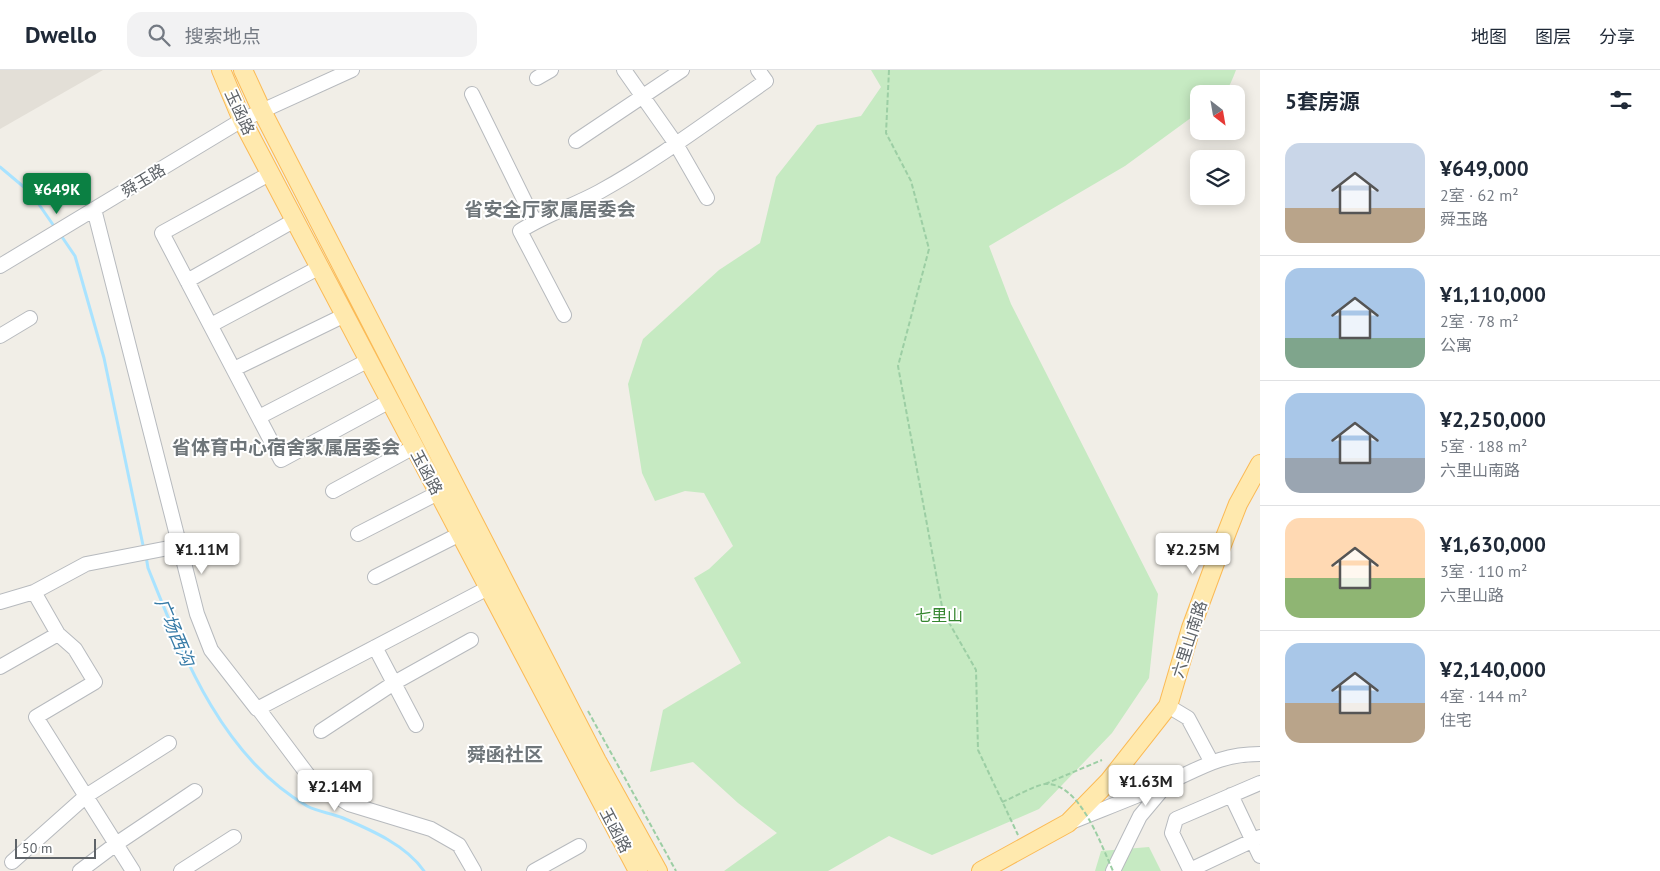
<!DOCTYPE html>
<html lang="zh">
<meta charset="utf-8">
<style>
body{margin:0;font-family:"PT Sans","Noto Sans SC",sans-serif;background:#f2f2f3;color:#1f2937;height:100vh;display:flex;flex-direction:column;font-size:19px;white-space:nowrap}
*{box-sizing:border-box;margin:0}
p{font-size:16px;color:#747a83}
.icon{flex:none;width:28px;height:28px;fill:none;stroke:currentColor;stroke-width:2;stroke-linecap:round;stroke-linejoin:round}
.map{position:relative;flex:1;overflow:hidden}
.side{display:flex;flex-direction:column;background:#fff;width:400px}
.side>*{flex:none}
.needle{width:32px;rotate:149deg}
.controls{position:absolute;left:1190px;top:15px;display:grid;gap:10px}
.controls a{display:grid;place-items:center;width:55px;height:55px;border-radius:10px;background:#fff;box-shadow:0 2px 12px #0003;font-size:25px}
.scale{position:absolute;left:15px;bottom:12px;width:81px;box-sizing:border-box;padding-left:5px;border:2px solid #5e6368;border-top:0;font-size:14px;line-height:18px;white-space:nowrap;color:#5e6368;-webkit-text-stroke:4px #fff;paint-order:stroke}
.price{position:absolute;translate:-50% -42px;padding:0 11px;border-radius:5px;background:#fff;color:#222;font-size:16px;line-height:32px;filter:drop-shadow(0 1px 2px #0008)}
.price::after{content:'';position:absolute;left:50%;top:30px;width:15px;height:11px;margin-left:-8px;background:inherit;clip-path:polygon(0 0,100% 0,50% 100%)}
.price.current{background:#0b8043;color:#fff}
ul{padding:0;list-style:none}
li{display:flex;align-items:center;gap:15px;height:125px;padding:0 25px}
li+li{border-top:1px solid #e0e1e3}
li span{display:grid;place-items:center;flex:none;width:140px;height:100px;border-radius:15px;color:#555}
li>.icon{margin-inline-start:auto}
span .icon{width:60px;height:60px;fill:#fffc;stroke-width:1}
li b{font-size:21px}
h2{display:flex;justify-content:space-between;align-items:center;height:60px;padding:0 25px;font-size:21px}
header{display:flex;align-items:center;gap:30px;box-sizing:border-box;height:70px;padding:0 25px;background:#fff;border-bottom:1px solid #e0e1e3}
header strong{font-size:24px}
nav{display:flex;gap:28px;margin-inline-start:auto;font-size:18px}
.search{width:350px;height:45px;background:#f2f2f3;display:flex;align-items:center;gap:12px;box-sizing:border-box;padding:0 18px;border-radius:15px;color:#747a83;font-size:19px}
main{display:flex;flex:1;min-height:0}
.map>svg:first-child{display:block}
.education{fill:#e3dfd7}
.green{fill:#c6eac2}
.lines{fill:none;stroke-linecap:round;stroke-linejoin:round}
.stream{stroke:#a9e3ff;stroke-width:3}
.minor-casing{stroke:#b7babe;stroke-width:16}
.major-casing{stroke:#fbba55;stroke-width:20}
.path{stroke:#9ccea4;stroke-width:2;stroke-dasharray:5 2.5;stroke-linecap:butt}
.minor{stroke:#fff;stroke-width:14}
.major{stroke:#ffe9ae;stroke-width:18}
.path-bridge{stroke:#9ccea4;stroke-width:2;stroke-dasharray:5 2.5;stroke-linecap:butt}
.labels{text-anchor:middle;dominant-baseline:central;stroke-width:4;stroke-linejoin:round;paint-order:stroke}
.street-label{font-size:16px;fill:#5e6368;stroke:#fff}
.park-label{font-size:16px;fill:#35862f;stroke:#fff}
.water-label{font-size:18px;font-style:italic;fill:#377ba7;stroke:#fff}
.quarter-label{font-size:19px;font-weight:bold;fill:#6f767a;stroke:#fff}
</style>
<header>
<strong>Dwello</strong>
<div class="search"><svg class="icon" aria-label="search" viewBox="0 0 24 24"><circle cx="10" cy="10" r="6"/><path d="M15 15l6 6"/></svg>搜索地点</div>
<nav><a>地图</a><a>图层</a><a>分享</a></nav>
</header>
<main>
<div class="map">
<svg width="1260" height="801" viewBox="0 0 1260 801">
<rect width="100%" height="100%" fill="#f1eee7"/>
<path class="education" d="M0 0H103L0 59Z"/>
<path class="green" d="M871 0H1236C1226 26 1226 24 1199 24V42L1125 96 989 176 1011 234 1158 524 1149 608 1112 663 1039 739 932 785 889 766 828 801H724L777 763 738 733 693 692 650 702 663 640 741 593 694 508 709 499 733 476 704 423 685 421 655 431 642 403 628 314 643 269 719 200 760 173 776 107 817 55 861 46 881 17Z
M1149 777 1161 801H1095L1101 781Z"/>
<g class="lines">
<path class="stream" d="M0 97 31 123 56 159
M60 164 75 186 104 288 144 480
M146 486 148 498C183 585 221 686 307 736 318 742 331 743 343 748 371 760 406 775 424 801"/>
<defs>
<path id="minor" d="M624 0 676 74 707 128
M537 8 551 0
M472 24 535 152
M576 71 682 0
M271 103 162 163 281 390 390 331
M94 139 197 544 211 580 257 639 488 518
M0 196 242 50 352 0
M187 211 295 150
M564 245 520 161C545 145 573 136 599 122 657 90 711 49 766 11L758 0
M211 255 320 197
M0 266 30 248
M234 299 345 245
M259 347 369 290
M333 421 414 377
M358 464 438 423
M375 507 460 464
M0 532 34 522
M58 564 75 579 95 612 36 647 133 801
M375 577 416 655
M0 597 58 564 34 522 86 494 179 476
M1168 636 1188 648 1211 691
M260 641 314 713 349 734 431 759 459 775 474 801
M321 661 394 613 471 570
M1260 713 1176 749 1172 763 1190 800 1260 767
M1231 725 1260 786
M1071 752C1103 739 1135 727 1167 713 1201 698 1220 684 1260 684
M12 792 86 726 169 673
M80 801 116 774 195 721
M181 801 234 767
M534 801 579 776
M1113 801 1140 746 1166 715"/>
<path id="major" d="M221 0 242 50 638 801
M243 0 261 39 597 691 658 801
M981 801 1068 753 1109 711 1168 636 1191 558 1218 485 1238 434 1260 394"/>
</defs>
<use href="#minor" class="minor-casing"/>
<use href="#major" class="major-casing"/>
<path class="path" d="M889 0 886 63 911 111 929 179 898 296 943 542 976 600 978 680 1018 765
M588 641 676 801
M1045 714 1102 690"/>
<use href="#minor" class="minor"/>
<use href="#major" class="major"/>
<path class="path-bridge" d="M1002 732C1013 728 1035 715 1045 714 1080 712 1101 775 1113 801"/>
</g>
<g class="labels">
<g class="street-label">
<text transform="translate(240 42) rotate(65)">玉函路</text>
<text transform="translate(143 110) rotate(-31)">舜玉路</text>
<text transform="translate(427 402) rotate(62)">玉函路</text>
<text transform="translate(1189 569) rotate(-72)">六里山南路</text>
<text transform="translate(616 760) rotate(62)">玉函路</text>
</g>
<g class="park-label">
<text x="939" y="545">七里山</text>
</g>
<g class="water-label">
<text transform="translate(175 562) rotate(67)">广场西沟</text>
</g>
<g class="quarter-label">
<text x="550" y="139">省安全厅家属居委会</text>
<text x="286" y="377">省体育中心宿舍家属居委会</text>
<text x="505" y="684">舜函社区</text>
</g>
</g>
</svg>
<div class="controls">
<a><svg class="needle" viewBox="-14 -14 28 28"><path d="M0-13l5 13h-10z" fill="#e53935"/><path d="M0 13l5-13h-10z" fill="#747a83"/></svg></a>
<a><svg class="icon" aria-label="layers" viewBox="0 0 24 24"><path d="M12 4l9 5-9 5-9-5zM3 14l9 5 9-5"/></svg></a>
</div>
<div class="scale">50 m</div>
<b class="price current" style="left:57px;top:145px">¥649K</b>
<b class="price" style="left:202px;top:505px">¥1.11M</b>
<b class="price" style="left:1193px;top:505px">¥2.25M</b>
<b class="price" style="left:1146px;top:737px">¥1.63M</b>
<b class="price" style="left:335px;top:742px">¥2.14M</b>
</div>
<section class="side">
<h2>5套房源<svg class="icon" aria-label="filters" viewBox="0 0 24 24"><path d="M4 7h16M4 17h16"/><circle cx="9" cy="7" r="2"/><circle cx="15" cy="17" r="2"/></svg></h2>
<ul>
<li><span style="background:linear-gradient(#c9d6e8 65%,#b9a48a 0)"><svg class="icon" aria-label="home" viewBox="0 0 24 24"><path d="M3 11l9-7 9 7M6 9v11h12V9"/></svg></span><div><b>¥649,000</b><p>2室 · 62 m²</p><p>舜玉路</p></div></li>
<li><span style="background:linear-gradient(#a9c7e8 70%,#7fa58c 0)"><svg class="icon" aria-label="home" viewBox="0 0 24 24"><path d="M3 11l9-7 9 7M6 9v11h12V9"/></svg></span><div><b>¥1,110,000</b><p>2室 · 78 m²</p><p>公寓</p></div></li>
<li><span style="background:linear-gradient(#a9c7e8 65%,#9aa5b1 0)"><svg class="icon" aria-label="home" viewBox="0 0 24 24"><path d="M3 11l9-7 9 7M6 9v11h12V9"/></svg></span><div><b>¥2,250,000</b><p>5室 · 188 m²</p><p>六里山南路</p></div></li>
<li><span style="background:linear-gradient(#ffd9b3 60%,#8fb573 0)"><svg class="icon" aria-label="home" viewBox="0 0 24 24"><path d="M3 11l9-7 9 7M6 9v11h12V9"/></svg></span><div><b>¥1,630,000</b><p>3室 · 110 m²</p><p>六里山路</p></div></li>
<li><span style="background:linear-gradient(#a9c7e8 60%,#b9a48a 0)"><svg class="icon" aria-label="home" viewBox="0 0 24 24"><path d="M3 11l9-7 9 7M6 9v11h12V9"/></svg></span><div><b>¥2,140,000</b><p>4室 · 144 m²</p><p>住宅</p></div></li>
</ul>
</section>
</main>
